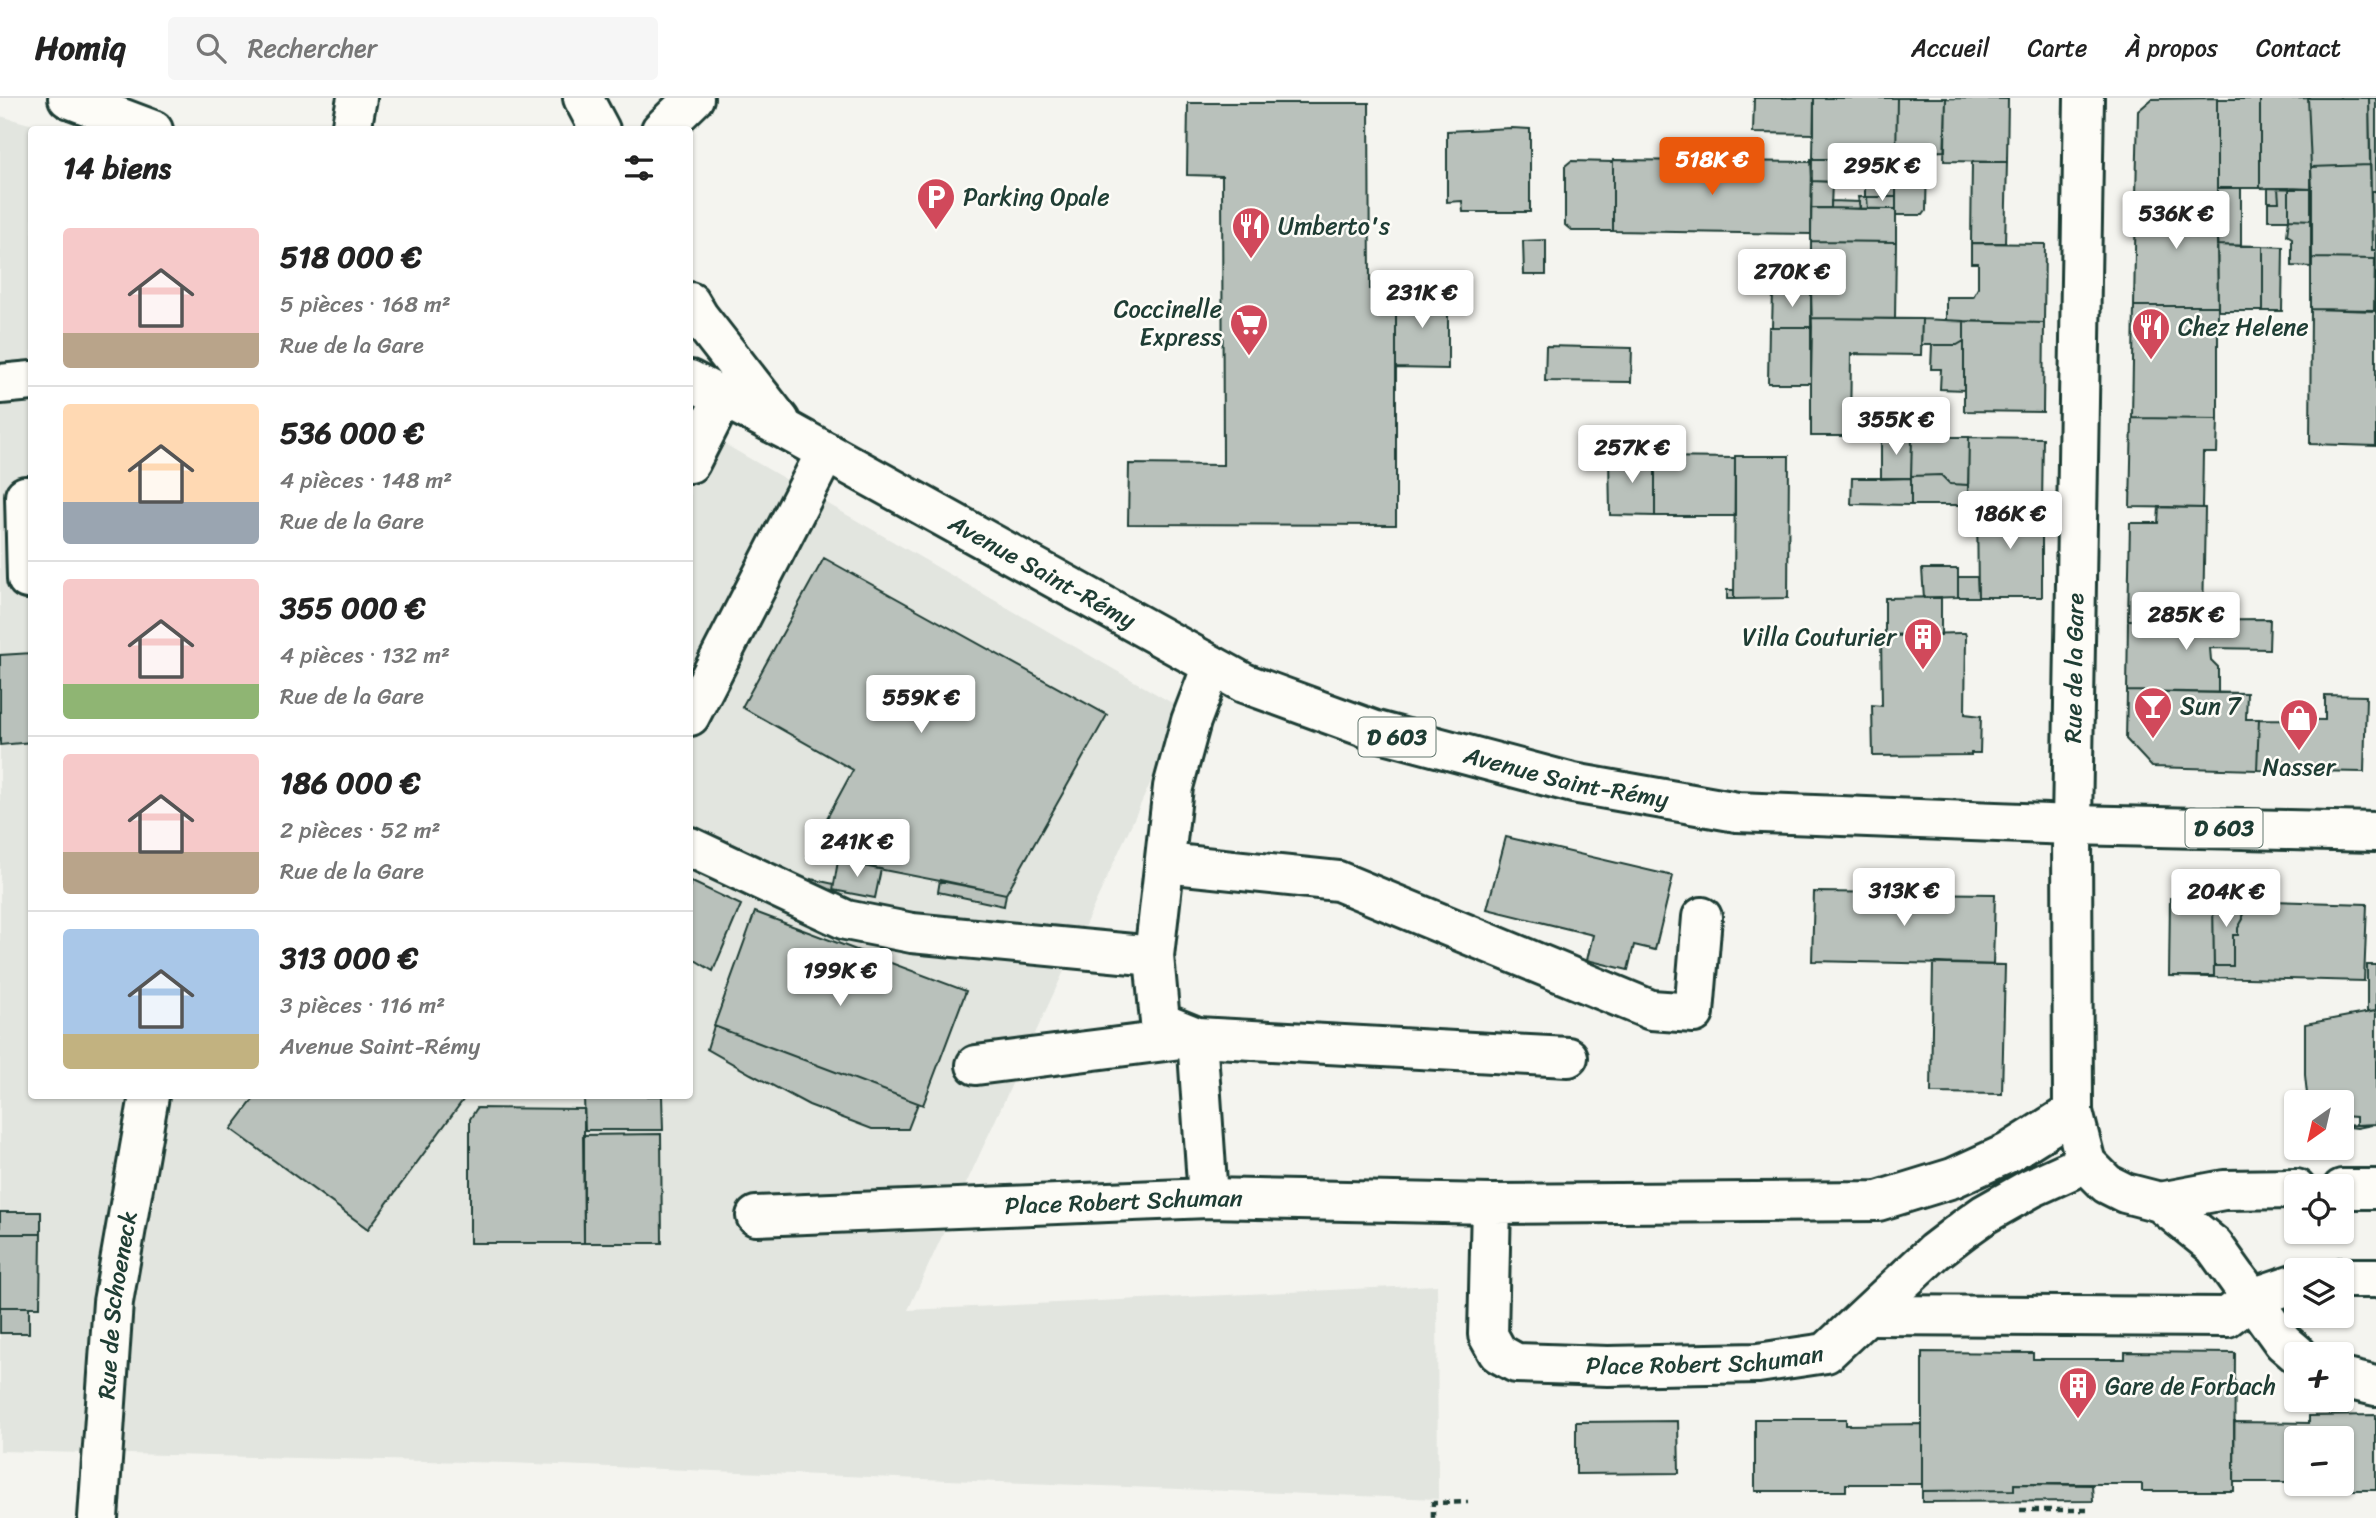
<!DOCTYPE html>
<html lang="fr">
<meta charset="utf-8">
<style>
body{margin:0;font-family:Sriracha,sans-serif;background:#f6f6f6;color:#222;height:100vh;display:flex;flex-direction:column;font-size:26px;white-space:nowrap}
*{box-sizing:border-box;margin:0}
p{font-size:23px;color:#767676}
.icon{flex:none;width:38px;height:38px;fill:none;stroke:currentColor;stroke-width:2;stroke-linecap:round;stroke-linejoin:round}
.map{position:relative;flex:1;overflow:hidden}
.panel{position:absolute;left:28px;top:28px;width:665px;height:973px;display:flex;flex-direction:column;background:#fff;border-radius:7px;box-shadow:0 2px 5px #0004}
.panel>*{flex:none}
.needle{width:46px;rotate:214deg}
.tools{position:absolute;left:2284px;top:992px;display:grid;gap:14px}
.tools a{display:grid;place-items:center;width:70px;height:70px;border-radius:7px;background:#fff;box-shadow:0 2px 5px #0004;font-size:35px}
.price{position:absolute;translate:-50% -60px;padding:0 16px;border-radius:7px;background:#fff;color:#222;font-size:23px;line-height:46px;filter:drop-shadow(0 2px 4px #0008)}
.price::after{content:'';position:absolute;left:50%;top:42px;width:21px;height:16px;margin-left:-10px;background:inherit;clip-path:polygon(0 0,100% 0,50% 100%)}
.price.selected{background:#ea580c;color:#fff}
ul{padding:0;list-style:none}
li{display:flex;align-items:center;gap:21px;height:175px;padding:0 35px}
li+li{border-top:2px solid #e0e0e0}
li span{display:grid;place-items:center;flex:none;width:196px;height:140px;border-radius:7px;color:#555}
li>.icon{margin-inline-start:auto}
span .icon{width:84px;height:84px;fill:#fffc;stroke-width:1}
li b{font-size:30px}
h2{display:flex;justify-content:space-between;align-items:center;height:84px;padding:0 35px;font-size:30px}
header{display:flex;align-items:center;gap:42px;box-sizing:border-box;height:98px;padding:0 35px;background:#fff;border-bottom:2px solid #e0e0e0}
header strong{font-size:33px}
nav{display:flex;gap:38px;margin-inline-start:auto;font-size:24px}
.search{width:490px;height:63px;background:#f6f6f6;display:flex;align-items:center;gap:18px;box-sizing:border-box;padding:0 24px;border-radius:7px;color:#767676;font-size:26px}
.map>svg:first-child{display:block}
.built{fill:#e2e5df}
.building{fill:#b9c1bb;stroke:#1f3d34;stroke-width:2}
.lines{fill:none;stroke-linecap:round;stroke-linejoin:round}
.minor-casing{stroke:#1f3d34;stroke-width:44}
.major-casing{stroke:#1f3d34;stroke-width:44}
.path{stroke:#1f3d34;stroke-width:4.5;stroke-dasharray:7 5;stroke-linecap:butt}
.minor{stroke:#fdfcf7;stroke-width:38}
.major{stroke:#fdfcf7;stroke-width:38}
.labels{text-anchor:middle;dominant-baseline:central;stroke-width:5;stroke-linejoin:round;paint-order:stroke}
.shield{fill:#fdfcf7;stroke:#62766e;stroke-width:2}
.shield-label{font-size:23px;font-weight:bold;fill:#1f3d34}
.poi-label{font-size:24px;fill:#1f3d34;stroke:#fdfcf7;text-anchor:start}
.street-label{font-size:24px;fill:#1f3d34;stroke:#fdfcf7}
</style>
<header>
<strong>Homiq</strong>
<div class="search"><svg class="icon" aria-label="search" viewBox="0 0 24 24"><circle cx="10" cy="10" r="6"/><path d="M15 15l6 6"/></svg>Rechercher</div>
<nav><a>Accueil</a><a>Carte</a><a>À propos</a><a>Contact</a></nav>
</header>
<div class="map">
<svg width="2376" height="1420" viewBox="0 0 2376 1420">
<rect width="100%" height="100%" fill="#f4f4ef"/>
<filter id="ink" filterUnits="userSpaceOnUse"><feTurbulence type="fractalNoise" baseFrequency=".0143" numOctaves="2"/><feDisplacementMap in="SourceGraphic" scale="14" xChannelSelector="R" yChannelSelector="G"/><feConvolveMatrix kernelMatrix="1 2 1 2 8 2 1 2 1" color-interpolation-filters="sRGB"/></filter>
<g filter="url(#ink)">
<path class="built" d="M0 18 48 31 32 32V998H690V326L1184 612 908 1212 1437 1187 1438 1401 508 1365 0 1353Z"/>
<path class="building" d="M1754 0H1814V36L1753 35Z
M1814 0H1897L1896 61H1813Z
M1897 0H1946L1945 53 1925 54V61H1896Z
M1946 0 2008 1 2007 64 1944 63Z
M2217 0V98H2136L2138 13 2152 1Z
M2308 0 2312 91 2260 90V1Z
M2308 0H2369L2370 67 2311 69Z
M2369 0H2376V93H2371Z
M2217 1H2260V90H2217Z
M1188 5H1369L1370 191 1396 192V427L1128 426 1129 366 1223 367 1222 78 1187 77Z
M1512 30 1530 31V114H1463L1462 103 1447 104V33Z
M1811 61H1836V84L1812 83Z
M1865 61H1896V99H1867L1868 111H1860L1858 99H1865V82H1854L1853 66H1865Z
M1896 61 1927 62 1926 113 1923 117H1896Z
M1613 62 1812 64 1811 136 1613 133Z
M1571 63 1613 64V133H1572L1565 127V68Z
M1972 64H2007L2005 145H1971Z
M2370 67 2372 152H2376V213L2374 212 2375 161 2311 160V69Z
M1812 83 1832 84 1831 110H1811Z
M2217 90H2241V148L2217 147Z
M2268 90H2278L2279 104H2268Z
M2278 90H2289V122H2268V104H2279Z
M2289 90 2312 91V122L2289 121Z
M2371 93H2376V152H2372Z
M2136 98H2217L2218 208H2134Z
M1867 99H1896V111H1868Z
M1831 103 1860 104V111L1831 110Z
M1811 110 1896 111V144L1811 143Z
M2289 121 2312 122V169L2292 168V140L2287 137Z
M1546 142V177H1524L1523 143Z
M1811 143 1896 144 1895 221 1811 220Z
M1971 145 2045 146 2044 225 1946 223V199H1973L1978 190V165H1971Z
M2217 147 2263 148V213H2218Z
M2263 148 2283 149 2282 213H2263Z
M1774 156 1811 157V193L1773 194Z
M2311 160 2375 161 2374 212 2311 211Z
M1396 192 1448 194V271L1396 270Z
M1811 193 1812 229H1772L1773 194Z
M2134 208H2218V321L2132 320Z
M2311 211 2376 213V348L2310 346Z
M1811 220 1922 221 1921 257 1851 256 1850 338H1811Z
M1922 221 1964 223V243L1957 247H1921Z
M1964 223 2044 225 2043 314 1964 313Z
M1769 229H1812L1811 285H1768Z
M1964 243V292L1940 291 1941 271H1931L1932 247H1957Z
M1546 248 1632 250 1631 284 1545 283Z
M2132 320 2218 321 2217 355H2203L2202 410 2130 409Z
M1881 338 1912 339 1911 380 1881 381Z
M1912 339H1969L1968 387 1950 386 1941 377 1911 378Z
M1969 339 2043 340 2042 408 1968 407Z
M1609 357 1655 358V418L1610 417Z
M1735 358H1789L1788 500 1734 501Z
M1655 359 1735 360V418H1655Z
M1941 377 1950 386 1968 387V407H1911V378Z
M1852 380H1911V407L1851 406Z
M1977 407 2042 408V499H1978Z
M2159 409 2205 410 2203 523 2128 522 2130 425H2158Z
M824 460 1107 617 1006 796 807 757 853 672 742 609Z
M1922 471H1958V499L1924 500Z
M1958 479H1977L1978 499H1958Z
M1727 492H1734V501H1727Z
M1941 499V537L1885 538V500Z
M2270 521 2269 551 2210 550 2211 562 2218 569V595L2127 593 2128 522Z
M1961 535H1965L1966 538 1965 616 1981 618 1980 655H1971V657L1873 658 1872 607 1882 608 1881 537Z
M32 555V644L0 647V557Z
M2127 593 2247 595 2246 621H2259L2257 672 2152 669 2126 641Z
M2325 597 2366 598 2364 674 2257 672 2259 621 2325 622Z
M1506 739 1673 778 1655 852 1634 847 1628 872 1587 862 1593 837 1487 811Z
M838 763 881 771 875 800 833 792Z
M811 781 834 786 832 798 810 793Z
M940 782 1006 796 1004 808 938 794Z
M690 783 741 807 713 873 690 859Z
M1814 794 1995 796 1993 867 1812 863Z
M2170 800H2213L2214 878H2169Z
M2213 800H2239L2238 807 2242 811 2243 821 2238 830V837H2233V868H2214Z
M2239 802 2367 806 2364 883 2169 878H2214V868H2233V837H2238V830L2243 821Z
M755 814 966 893 923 1007 714 928Z
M1933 865 2005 867 2002 996 1931 995Z
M2367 867H2376V913L2367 914Z
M2376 913V1026L2356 1027V1019L2342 1018V1004H2312L2307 996 2305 977V926Z
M714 928 918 1005 908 1031H872L809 1007 751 976 707 951Z
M256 998H466L368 1131 231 1031Z
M584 998H662L663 1032H585Z
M477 1010 584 1011V1145H470V1021Z
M2372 1027 2357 1030 2342 1028 2356 1027Z
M661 1036 662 1145H584L583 1037Z
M0 1114H41V1136H0Z
M0 1136H41L40 1209H0Z
M0 1209H29V1235H0Z
M1922 1254 2033 1255V1261H2125V1254L2235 1255 2234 1393H2142V1386H2014V1392L1922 1393Z
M2376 1317V1392H2309V1386H2342V1340H2296V1384H2234V1324L2309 1325V1318Z
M1755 1321H1846V1327L1922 1326V1386H1846V1393H1755Z
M1678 1323 1679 1375 1576 1376V1324Z
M2014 1386 2092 1387 2093 1403 1922 1404V1393L2014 1392Z"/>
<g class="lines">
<defs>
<g id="minor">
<path d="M2084 0 2072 727 2073 1014 2086 1065 2107 1086 2125 1095 2160 1104 2214 1148 2283 1244 2297 1256"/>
<path d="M0 286 32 283"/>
<path d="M690 365 723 300"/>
<path d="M32 398H25L27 481H32"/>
<path d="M690 618 826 354"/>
<path d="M690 749 846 822 912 835 1154 858 1173 689 1191 623 1212 568"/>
<path d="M1165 765 1338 783 1651 912 1694 915 1702 819"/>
<path d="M1154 858 1160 924 1197 939 1568 959"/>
<path d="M976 967 1197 939 1208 1100"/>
<path id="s1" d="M2073 1014 2008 1055 1953 1080 1878 1103 1491 1106 1488 1237 1498 1255 1516 1265 1608 1268 1758 1265 1826 1255 1934 1154 1964 1131 1985 1116 2031 1090 2086 1065"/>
<path d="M2342 1091H2376"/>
<path d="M2160 1104 2224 1092 2296 1091"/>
<path id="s2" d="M756 1118 1208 1100 1491 1106"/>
<path d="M2342 1180H2376"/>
<path d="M1868 1217 2227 1219 2252 1200 2296 1185"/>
<path d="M2342 1280 2376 1288"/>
</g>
<g id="major">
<path d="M68 0 153 32"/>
<path d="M583 0 600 32"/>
<path d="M351 32 357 0"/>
<path d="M661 32 694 0"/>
<path d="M690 204 699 219 780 323"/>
<path id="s3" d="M690 282 788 333 1244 585 1373 632 1573 685 1737 714 2072 727 2376 734"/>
<path id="s4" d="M98 1420 113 1204 149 998"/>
</g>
</defs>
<use href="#minor" class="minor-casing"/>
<use href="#major" class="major-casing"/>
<path class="path" d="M2020 1412H2087
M1433 1420V1405L1468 1404"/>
<use href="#minor" class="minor"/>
<use href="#major" class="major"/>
</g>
</g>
<defs>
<symbol id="parking-pin" viewBox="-11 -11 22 30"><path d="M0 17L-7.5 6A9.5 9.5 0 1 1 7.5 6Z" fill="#d1495b" stroke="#fdfcf7"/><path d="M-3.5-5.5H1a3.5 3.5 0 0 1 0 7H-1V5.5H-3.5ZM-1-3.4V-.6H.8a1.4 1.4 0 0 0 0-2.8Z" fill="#fff"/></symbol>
<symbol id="restaurant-pin" viewBox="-11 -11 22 30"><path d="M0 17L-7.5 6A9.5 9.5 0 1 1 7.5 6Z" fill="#d1495b" stroke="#fdfcf7"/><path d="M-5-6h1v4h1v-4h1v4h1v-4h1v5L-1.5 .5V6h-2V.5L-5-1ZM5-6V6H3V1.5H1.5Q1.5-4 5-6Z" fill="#fff"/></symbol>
<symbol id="supermarket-pin" viewBox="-11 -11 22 30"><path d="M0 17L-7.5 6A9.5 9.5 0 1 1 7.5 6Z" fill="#d1495b" stroke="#fdfcf7"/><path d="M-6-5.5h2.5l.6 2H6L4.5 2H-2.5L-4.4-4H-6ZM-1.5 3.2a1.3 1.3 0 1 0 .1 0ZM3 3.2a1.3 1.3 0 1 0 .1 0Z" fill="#fff"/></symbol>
<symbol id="building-pin" viewBox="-11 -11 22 30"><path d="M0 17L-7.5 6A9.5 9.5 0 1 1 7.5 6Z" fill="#d1495b" stroke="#fdfcf7"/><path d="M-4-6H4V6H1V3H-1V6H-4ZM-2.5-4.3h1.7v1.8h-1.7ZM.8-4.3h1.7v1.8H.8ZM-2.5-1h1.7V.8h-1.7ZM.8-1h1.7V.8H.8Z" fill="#fff"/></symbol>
<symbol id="bar-pin" viewBox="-11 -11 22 30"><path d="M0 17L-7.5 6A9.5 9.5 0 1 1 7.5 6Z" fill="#d1495b" stroke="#fdfcf7"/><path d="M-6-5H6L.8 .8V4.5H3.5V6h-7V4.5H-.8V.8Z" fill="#fff"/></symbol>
<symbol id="shop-pin" viewBox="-11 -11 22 30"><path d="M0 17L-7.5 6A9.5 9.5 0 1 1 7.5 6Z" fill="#d1495b" stroke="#fdfcf7"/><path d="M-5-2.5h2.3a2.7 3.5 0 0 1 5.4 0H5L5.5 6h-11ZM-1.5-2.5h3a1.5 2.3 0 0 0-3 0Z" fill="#fff"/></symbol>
</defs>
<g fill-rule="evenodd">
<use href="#parking-pin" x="914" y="77" width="44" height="60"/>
<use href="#restaurant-pin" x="1229" y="106" width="44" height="60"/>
<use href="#supermarket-pin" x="1227" y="203" width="44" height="60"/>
<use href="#restaurant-pin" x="2129" y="207" width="44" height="60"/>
<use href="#building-pin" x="1901" y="517" width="44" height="60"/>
<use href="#bar-pin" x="2131" y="586" width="44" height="60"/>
<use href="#shop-pin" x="2277" y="598" width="44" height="60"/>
<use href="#building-pin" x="2056" y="1266" width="44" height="60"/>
</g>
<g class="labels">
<g class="shield">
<rect x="1358.5" y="619.5" width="77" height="39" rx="5"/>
<rect x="2185.5" y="710.5" width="77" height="39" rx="5"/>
</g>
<g class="shield-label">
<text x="1397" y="639">D 603</text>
<text x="2224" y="730">D 603</text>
</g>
<g class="poi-label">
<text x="963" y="99">Parking Opale</text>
<text x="1278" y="128">Umberto's</text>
<text x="1222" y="211" text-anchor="end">Coccinelle<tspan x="1222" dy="28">Express</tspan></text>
<text x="2178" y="229">Chez Helene</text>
<text x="1896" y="539" text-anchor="end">Villa Couturier</text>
<text x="2180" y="608">Sun 7</text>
<text x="2299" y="669" text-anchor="middle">Nasser</text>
<text x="2105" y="1288">Gare de Forbach</text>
</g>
<g class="street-label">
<text stroke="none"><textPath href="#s3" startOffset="401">Avenue Saint-Rémy</textPath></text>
<text transform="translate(2074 570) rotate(-89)">Rue de la Gare</text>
<text stroke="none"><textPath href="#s3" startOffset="968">Avenue Saint-Rémy</textPath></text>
<text stroke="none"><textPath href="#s2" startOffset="368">Place Robert Schuman</textPath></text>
<text stroke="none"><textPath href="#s4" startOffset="214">Rue de Schoeneck</textPath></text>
<text stroke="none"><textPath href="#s1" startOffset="964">Place Robert Schuman</textPath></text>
</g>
</g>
</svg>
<div class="tools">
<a><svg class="needle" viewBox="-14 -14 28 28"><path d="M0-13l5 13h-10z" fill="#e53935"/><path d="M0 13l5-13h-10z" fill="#767676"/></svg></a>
<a><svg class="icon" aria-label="locate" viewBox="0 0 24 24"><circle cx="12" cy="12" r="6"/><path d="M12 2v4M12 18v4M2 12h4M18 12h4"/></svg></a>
<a><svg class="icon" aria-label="layers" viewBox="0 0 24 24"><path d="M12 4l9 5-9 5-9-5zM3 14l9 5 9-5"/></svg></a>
<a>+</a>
<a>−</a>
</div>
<b class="price selected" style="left:1712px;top:99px">518K €</b>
<b class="price" style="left:1882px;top:105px">295K €</b>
<b class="price" style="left:2176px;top:153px">536K €</b>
<b class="price" style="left:1792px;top:211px">270K €</b>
<b class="price" style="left:1422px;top:232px">231K €</b>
<b class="price" style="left:1896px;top:359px">355K €</b>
<b class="price" style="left:1632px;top:387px">257K €</b>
<b class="price" style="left:2010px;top:453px">186K €</b>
<b class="price" style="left:2186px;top:554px">285K €</b>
<b class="price" style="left:921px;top:637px">559K €</b>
<b class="price" style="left:857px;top:781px">241K €</b>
<b class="price" style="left:1904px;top:830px">313K €</b>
<b class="price" style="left:2226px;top:831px">204K €</b>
<b class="price" style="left:840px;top:910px">199K €</b>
<section class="panel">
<h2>14 biens<svg class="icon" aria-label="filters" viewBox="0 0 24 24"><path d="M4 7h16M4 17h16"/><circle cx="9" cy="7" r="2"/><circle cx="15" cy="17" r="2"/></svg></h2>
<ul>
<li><span style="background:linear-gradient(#f6c9c9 75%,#b9a48a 0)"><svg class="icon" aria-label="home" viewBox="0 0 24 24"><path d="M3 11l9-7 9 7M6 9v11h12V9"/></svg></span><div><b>518 000 €</b><p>5 pièces · 168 m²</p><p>Rue de la Gare</p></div></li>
<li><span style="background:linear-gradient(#ffd9b3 70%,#9aa5b1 0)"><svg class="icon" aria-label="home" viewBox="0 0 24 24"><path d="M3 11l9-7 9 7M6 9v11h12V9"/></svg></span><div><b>536 000 €</b><p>4 pièces · 148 m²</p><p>Rue de la Gare</p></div></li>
<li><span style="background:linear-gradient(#f6c9c9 75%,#8fb573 0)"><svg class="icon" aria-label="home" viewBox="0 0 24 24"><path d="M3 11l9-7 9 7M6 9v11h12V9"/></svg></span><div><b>355 000 €</b><p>4 pièces · 132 m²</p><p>Rue de la Gare</p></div></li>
<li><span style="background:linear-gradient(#f6c9c9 70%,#b9a48a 0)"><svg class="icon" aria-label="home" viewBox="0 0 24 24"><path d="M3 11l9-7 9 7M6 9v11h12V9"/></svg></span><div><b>186 000 €</b><p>2 pièces · 52 m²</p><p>Rue de la Gare</p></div></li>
<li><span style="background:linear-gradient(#a9c7e8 75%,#c2b280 0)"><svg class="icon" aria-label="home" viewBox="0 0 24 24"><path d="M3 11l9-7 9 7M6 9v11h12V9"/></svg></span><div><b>313 000 €</b><p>3 pièces · 116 m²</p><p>Avenue Saint-Rémy</p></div></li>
</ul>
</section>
</div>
